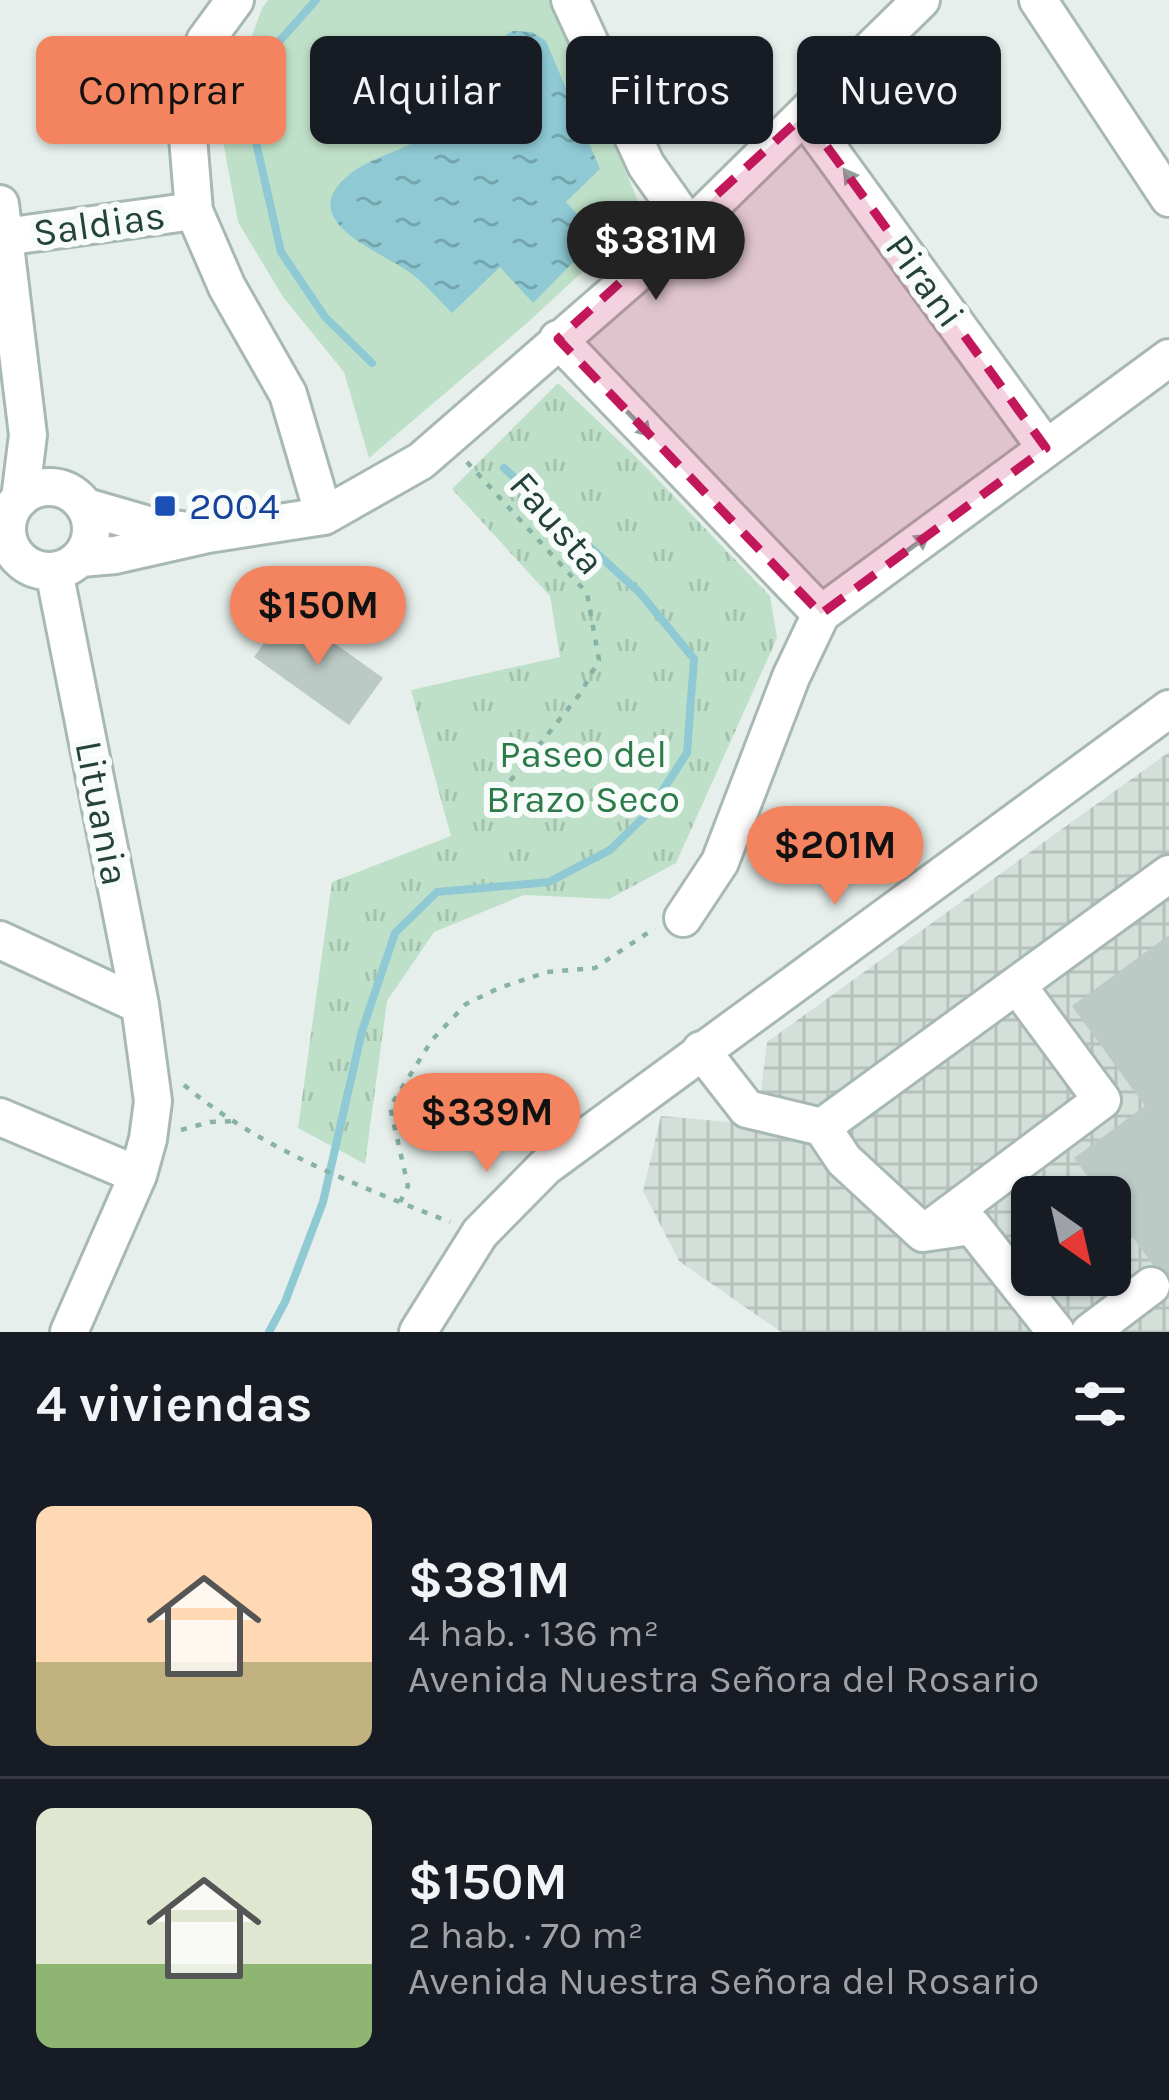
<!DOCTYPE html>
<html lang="es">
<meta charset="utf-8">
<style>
body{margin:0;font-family:Karla,sans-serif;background:#242831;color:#f1f3f6;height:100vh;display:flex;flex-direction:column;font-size:45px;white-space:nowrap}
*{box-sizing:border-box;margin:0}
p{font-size:39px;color:#9ea1a6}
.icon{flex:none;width:66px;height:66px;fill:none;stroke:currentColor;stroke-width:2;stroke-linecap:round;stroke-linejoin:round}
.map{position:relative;height:1332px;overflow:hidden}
.details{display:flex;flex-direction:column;background:#171b24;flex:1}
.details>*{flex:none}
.top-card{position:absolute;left:36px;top:36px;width:1098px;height:108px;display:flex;gap:24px}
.needle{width:78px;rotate:146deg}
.fabs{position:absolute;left:1011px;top:1176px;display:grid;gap:24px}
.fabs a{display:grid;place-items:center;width:120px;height:120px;border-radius:18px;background:#171b24;box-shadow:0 3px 9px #0004;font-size:60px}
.price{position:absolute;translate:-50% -102px;padding:0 27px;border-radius:42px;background:#f4845f;color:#111;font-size:39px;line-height:78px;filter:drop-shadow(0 3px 6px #0008)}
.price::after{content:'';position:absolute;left:50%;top:72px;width:36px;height:27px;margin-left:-18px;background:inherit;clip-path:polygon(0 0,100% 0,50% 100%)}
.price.on{background:#222;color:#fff}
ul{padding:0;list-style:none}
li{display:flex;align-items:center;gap:36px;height:300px;padding:0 36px}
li+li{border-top:3px solid #363941}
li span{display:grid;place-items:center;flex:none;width:336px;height:240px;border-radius:18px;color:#555}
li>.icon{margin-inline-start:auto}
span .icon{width:144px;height:144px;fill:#fffc;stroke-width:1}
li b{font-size:51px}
h2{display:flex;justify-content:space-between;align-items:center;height:144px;padding:0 36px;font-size:51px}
.chip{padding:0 42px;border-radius:18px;background:#171b24;box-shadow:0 3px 9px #0004;font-size:42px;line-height:108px}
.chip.on{background:#f4845f;color:#111}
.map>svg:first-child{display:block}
.industrial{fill:url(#industrial-grid);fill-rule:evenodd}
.grass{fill:url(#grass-tufts)}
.pitch{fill:#bfe0c8}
.water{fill:url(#water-ripples)}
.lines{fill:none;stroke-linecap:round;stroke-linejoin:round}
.stream{stroke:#8ec9d4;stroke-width:8}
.building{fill:#bbcac4}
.minor-casing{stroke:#a8b8b2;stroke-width:42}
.path{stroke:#86b3a5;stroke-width:4.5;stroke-dasharray:6 9;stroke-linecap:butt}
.minor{stroke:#fff;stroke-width:36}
.oneway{fill:#92a09c}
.marked{fill:#c2185b;fill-opacity:0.2;stroke:#c2185b;stroke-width:9;stroke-dasharray:24 15;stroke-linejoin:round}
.transit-dot{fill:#1a4fb4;stroke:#f7fbf9;stroke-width:4.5}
.labels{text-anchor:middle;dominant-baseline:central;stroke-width:12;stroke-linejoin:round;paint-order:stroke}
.street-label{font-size:39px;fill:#24423a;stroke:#f7fbf9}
.transit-label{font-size:39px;fill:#164399;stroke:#f7fbf9;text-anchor:start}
.park-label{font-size:39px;fill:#2d7a4b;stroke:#f7fbf9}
</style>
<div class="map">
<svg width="1169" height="1332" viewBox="0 0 1169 1332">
<defs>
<pattern id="industrial-grid" width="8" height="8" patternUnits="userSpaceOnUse" patternTransform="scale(3)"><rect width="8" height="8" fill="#d4dfda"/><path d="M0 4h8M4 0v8" fill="none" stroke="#b6c1bc"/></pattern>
<pattern id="grass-tufts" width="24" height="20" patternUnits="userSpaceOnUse" patternTransform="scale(3)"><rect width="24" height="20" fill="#bfe0c8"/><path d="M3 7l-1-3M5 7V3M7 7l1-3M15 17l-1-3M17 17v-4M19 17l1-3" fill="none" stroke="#a4c1ad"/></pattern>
<pattern id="water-ripples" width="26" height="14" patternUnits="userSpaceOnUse" patternTransform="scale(3)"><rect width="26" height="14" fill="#8ec9d4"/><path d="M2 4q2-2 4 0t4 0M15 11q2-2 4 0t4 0" fill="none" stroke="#74a5ad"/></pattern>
</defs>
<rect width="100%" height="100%" fill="#e6efeb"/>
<path class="industrial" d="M1169 752V1332H781L679 1261 643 1191 661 1116 729 1122 760 1099 767 1042ZM1032 1197H1110V1275H1032Z"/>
<path class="grass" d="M558 383 639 460 770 596 777 638 676 863 609 899 524 895 434 932 387 1001 365 1164 298 1128 332 882 451 836 411 690 560 657 550 596 452 489Z"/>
<path class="pitch" d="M268 0H553L644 215 526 324 369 458 344 372 283 297 238 222 220 125 262 8Z"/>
<path class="water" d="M512 31 532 32 546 41 600 169 566 202 598 237 533 303 500 267 452 313C439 300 426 285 412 274 384 252 290 222 350 174 374 155 407 151 431 131 442 122 454 107 462 96 472 81 477 61 489 47 495 41 505 36 512 31Z"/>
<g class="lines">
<path class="stream" d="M316 0 268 54 254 100 257 147 281 252 325 317 372 363
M269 1332 285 1302 323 1202 362 1031 395 933 437 892 549 882 610 850 648 813 687 753 694 659 640 593 504 468"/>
</g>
<path class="building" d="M288 610 383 678 349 725 254 657Z
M1169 935V1287L1110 1206V1197H1103L1074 1158 1145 1106 1072 1006Z"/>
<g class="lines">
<defs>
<path id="minor" d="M235 0 205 41 187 125 194 211 227 287 288 394 324 516
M570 0 646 165 690 227
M1038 0 1169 198
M804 115 1046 448
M0 204 28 435 20 499
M4 237 194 211
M558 339 821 614
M7 529a42 42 0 1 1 84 0a42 42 0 1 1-84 0Z
M86 507 148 525 187 531
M81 558 115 555 208 534 324 516 421 461 690 227 921 0
M54 571 140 1005 153 1101 148 1139 138 1175 69 1332
M683 918 720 862 791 677 821 614 1169 358
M0 940 140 1005
M701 1050 747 1109 822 1127 844 1160 923 1233 972 1226 1056 1332
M0 1117 138 1175
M822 1127 1169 874
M927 1231 1102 1100 1017 985
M418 1332 480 1233 545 1167 1169 709
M1090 1332 1151 1286"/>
</defs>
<use href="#minor" class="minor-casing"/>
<path class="path" d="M467 462 587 593 599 660 580 694 491 805
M184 1085C260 1149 359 1186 450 1222
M181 1130 210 1122 234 1121
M400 1202 408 1186 390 1107 432 1040 466 1004 499 988 547 972 595 968 655 928"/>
<use href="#minor" class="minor"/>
</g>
<defs><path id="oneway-solid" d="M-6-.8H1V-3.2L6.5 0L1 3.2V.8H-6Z" transform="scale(3)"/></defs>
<g class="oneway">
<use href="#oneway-solid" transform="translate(854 183) rotate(-126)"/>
<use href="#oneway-solid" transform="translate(639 424) rotate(46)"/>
<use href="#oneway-solid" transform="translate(915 545) rotate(-36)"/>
</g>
<path class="marked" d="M804 115 1046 448 821 614 558 339Z"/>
<rect class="transit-dot" x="153" y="494" width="24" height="24" rx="6"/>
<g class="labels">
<g class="street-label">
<text transform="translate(99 224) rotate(-8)">Saldias</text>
<text transform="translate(925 281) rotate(54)">Pirani</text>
<text transform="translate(557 523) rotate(49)">Fausta</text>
<text transform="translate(102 813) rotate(79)">Lituania</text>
</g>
<g class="transit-label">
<text x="189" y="506">2004</text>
</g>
<g class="park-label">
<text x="583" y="754">Paseo del<tspan x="583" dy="45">Brazo Seco</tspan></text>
</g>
</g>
</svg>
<div class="fabs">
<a><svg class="needle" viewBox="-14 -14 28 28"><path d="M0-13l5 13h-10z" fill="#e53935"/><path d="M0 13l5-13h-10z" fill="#9ea1a6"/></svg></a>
</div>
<b class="price on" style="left:656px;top:303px">$381M</b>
<b class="price" style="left:318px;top:668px">$150M</b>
<b class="price" style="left:835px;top:908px">$201M</b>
<b class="price" style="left:487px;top:1175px">$339M</b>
<div class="top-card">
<a class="chip on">Comprar</a>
<a class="chip">Alquilar</a>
<a class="chip">Filtros</a>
<a class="chip">Nuevo</a>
</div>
</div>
<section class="details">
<h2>4 viviendas<svg class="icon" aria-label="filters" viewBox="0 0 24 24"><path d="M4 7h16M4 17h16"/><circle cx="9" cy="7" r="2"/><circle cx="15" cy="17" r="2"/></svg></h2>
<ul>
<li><span style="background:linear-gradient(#ffd9b3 65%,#c2b280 0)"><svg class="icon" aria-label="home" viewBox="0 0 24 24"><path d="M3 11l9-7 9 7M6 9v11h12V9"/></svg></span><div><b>$381M</b><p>4 hab. · 136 m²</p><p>Avenida Nuestra Señora del Rosario</p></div></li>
<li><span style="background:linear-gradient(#dfe7d0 65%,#8fb573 0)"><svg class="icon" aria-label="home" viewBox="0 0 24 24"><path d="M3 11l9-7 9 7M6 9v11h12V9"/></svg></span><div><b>$150M</b><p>2 hab. · 70 m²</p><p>Avenida Nuestra Señora del Rosario</p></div></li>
</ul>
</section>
